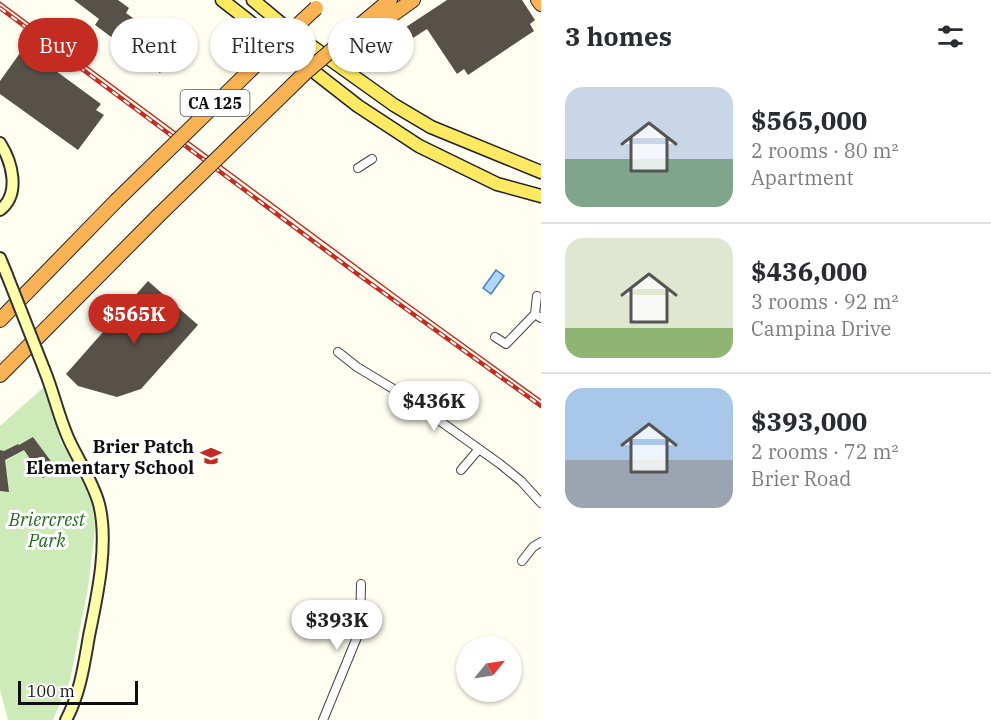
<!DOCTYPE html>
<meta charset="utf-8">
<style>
body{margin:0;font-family:"IBM Plex Serif",serif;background:#f7f7f7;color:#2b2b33;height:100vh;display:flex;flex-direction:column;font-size:22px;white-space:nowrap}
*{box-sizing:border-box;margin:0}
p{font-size:20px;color:#7c7c81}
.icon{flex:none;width:33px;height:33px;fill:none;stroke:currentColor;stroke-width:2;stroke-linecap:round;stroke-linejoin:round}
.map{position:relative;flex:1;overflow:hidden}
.details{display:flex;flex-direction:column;background:#fff;width:450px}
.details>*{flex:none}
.top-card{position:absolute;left:18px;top:18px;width:432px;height:54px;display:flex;gap:12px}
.needle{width:39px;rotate:60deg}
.controls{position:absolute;left:456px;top:636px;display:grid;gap:12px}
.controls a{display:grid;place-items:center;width:66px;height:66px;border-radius:50%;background:#fff;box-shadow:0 2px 4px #0004;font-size:30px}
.scale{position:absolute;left:18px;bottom:15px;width:120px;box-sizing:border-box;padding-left:6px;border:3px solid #0f0f0f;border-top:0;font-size:16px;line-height:21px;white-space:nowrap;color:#0f0f0f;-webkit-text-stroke:4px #fff;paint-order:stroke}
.price{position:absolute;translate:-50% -51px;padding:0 14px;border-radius:21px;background:#fff;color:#222;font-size:20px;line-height:39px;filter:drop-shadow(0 2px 3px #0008)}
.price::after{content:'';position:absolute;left:50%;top:36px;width:18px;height:14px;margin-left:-9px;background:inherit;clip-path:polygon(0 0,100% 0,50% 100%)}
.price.current{background:#c42c21;color:#fff}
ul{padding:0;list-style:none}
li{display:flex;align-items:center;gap:18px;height:150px;padding:0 24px}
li+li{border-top:2px solid #e1e1e2}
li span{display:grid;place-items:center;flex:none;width:168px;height:120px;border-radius:18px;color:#555}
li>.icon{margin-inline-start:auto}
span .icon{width:72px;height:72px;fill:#fffc;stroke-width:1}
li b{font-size:26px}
h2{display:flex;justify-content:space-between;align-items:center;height:72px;padding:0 24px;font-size:26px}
.tag{padding:0 21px;border-radius:27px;background:#fff;box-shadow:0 2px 4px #0004;font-size:21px;line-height:54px}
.tag.current{background:#c42c21;color:#fff}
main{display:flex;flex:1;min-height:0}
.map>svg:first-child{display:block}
.green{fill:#cdebb8}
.water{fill:#b3d6f8;stroke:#3782d2;stroke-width:1.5}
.building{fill:#58514a}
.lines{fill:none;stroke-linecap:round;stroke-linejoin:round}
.street-casing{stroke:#424242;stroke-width:10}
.secondary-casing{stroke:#313131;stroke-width:14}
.primary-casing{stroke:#202020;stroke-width:15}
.highway-casing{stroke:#202020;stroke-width:16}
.street{stroke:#fff;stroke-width:8}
.secondary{stroke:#ffffab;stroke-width:10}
.primary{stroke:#fde962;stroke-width:12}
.highway{stroke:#f9b354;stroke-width:14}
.tram{stroke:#c42c21;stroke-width:1.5}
.rail-casing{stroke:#c42c21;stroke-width:4.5}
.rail{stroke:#fff;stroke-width:2;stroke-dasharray:7;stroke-linecap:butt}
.secondary-bridge-casing{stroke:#313131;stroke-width:14;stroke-linecap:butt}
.highway-bridge-casing{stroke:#202020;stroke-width:16;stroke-linecap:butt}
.secondary-bridge{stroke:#ffffab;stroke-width:10}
.highway-bridge{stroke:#f9b354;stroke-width:14}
.labels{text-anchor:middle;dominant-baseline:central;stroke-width:6;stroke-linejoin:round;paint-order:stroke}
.shield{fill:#fff;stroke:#575757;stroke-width:1.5}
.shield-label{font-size:16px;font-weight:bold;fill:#0f0f0f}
.poi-label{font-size:18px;font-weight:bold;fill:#0f0f0f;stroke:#fff;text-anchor:end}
.park-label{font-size:18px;font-style:italic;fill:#23691c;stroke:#fff}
</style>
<main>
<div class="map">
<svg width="541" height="720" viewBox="0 0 541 720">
<rect width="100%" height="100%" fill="#fffef0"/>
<path class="green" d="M44 387 49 399 61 442 83 480 92 503 95 528 88 588 70 680 53 720H8L0 690V426Z"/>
<path class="water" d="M496 270 504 276 491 294 483 288Z"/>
<path class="building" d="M74 0H118L129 8 126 13 176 49 172 54 176 57 171 64 168 62 160 73 95 25 99 19Z
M447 0H522L535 20 530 24 534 31 468 75 464 69 457 74 427 29 413 38 406 27Z
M30 52 101 104 96 110 104 115 78 150 0 94V81L20 53 26 57Z
M148 281 198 325 141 389 117 397 78 386 66 374Z
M33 437 53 464 51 466 55 471 43 478 24 450 5 460 9 492 0 491V450L4 451 18 444 19 445Z"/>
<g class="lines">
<defs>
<path id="street" d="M358 168 372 159
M537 296 535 314 541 318
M495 337 506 344 535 314
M338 352 357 367 405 396 500 464 521 481 541 503
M461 470 479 449
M522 561 533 547 541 542
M323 720 360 630 361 584"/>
<path id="secondary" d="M0 143C12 162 21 194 0 210
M0 258 7 275
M44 369C54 393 59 419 70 442 80 463 93 482 99 504 109 544 97 597 89 636 84 665 80 694 66 720"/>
<path id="primary" d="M222 0 358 106 419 146 497 184 541 196
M253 0 289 30 394 105 431 127 541 172"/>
<path id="highway" d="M538 0 541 4
M353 31 390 0
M351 33 368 30 378 25 413 0
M0 320 116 201
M0 375 158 216"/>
</defs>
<use href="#street" class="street-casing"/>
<use href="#secondary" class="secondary-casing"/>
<use href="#primary" class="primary-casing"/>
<use href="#highway" class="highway-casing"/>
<use href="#street" class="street"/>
<use href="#secondary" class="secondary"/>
<use href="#primary" class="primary"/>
<use href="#highway" class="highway"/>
<path class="tram" d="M0 2 397 296 541 400"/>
<defs>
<path id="rail" d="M0 8 356 273 541 406"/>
</defs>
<use href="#rail" class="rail-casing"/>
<use href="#rail" class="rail"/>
<defs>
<path id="secondary-bridge" d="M7 275 44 369"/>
<path id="highway-bridge" d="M116 201 271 50 316 8
M158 216 305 73 347 37"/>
</defs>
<use href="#secondary-bridge" class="secondary-bridge-casing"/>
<use href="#highway-bridge" class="highway-bridge-casing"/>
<use href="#secondary-bridge" class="secondary-bridge"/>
<use href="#highway-bridge" class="highway-bridge"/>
</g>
<defs>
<symbol id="school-bare" viewBox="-9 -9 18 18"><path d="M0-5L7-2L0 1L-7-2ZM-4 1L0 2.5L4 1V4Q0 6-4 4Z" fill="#c42c21" stroke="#fff" stroke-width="2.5" paint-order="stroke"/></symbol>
</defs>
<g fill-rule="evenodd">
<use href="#school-bare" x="196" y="441" width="30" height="30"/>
</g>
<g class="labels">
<rect class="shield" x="180.5" y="90" width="69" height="26" rx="4.5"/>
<g class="shield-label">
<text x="215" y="103">CA 125</text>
</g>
<g class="poi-label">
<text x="194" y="446">Brier Patch<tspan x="194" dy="21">Elementary School</tspan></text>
</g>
<g class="park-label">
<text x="47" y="519">Briercrest<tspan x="47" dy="21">Park</tspan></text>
</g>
</g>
</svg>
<div class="controls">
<a><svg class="needle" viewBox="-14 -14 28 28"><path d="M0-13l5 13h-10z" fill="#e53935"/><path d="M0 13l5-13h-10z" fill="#7c7c81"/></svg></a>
</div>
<div class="scale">100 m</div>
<b class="price current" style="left:134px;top:345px">$565K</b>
<b class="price" style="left:434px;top:432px">$436K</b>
<b class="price" style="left:337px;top:651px">$393K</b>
<div class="top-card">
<a class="tag current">Buy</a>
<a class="tag">Rent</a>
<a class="tag">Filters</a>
<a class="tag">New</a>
</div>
</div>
<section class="details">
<h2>3 homes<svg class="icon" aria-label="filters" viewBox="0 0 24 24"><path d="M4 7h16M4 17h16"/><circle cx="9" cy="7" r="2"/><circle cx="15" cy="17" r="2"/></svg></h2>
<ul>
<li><span style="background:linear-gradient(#c9d6e8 60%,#7fa58c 0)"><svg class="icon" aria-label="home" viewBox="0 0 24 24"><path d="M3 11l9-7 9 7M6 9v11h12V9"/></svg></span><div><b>$565,000</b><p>2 rooms · 80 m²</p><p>Apartment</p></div></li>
<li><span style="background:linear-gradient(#dfe7d0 75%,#8fb573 0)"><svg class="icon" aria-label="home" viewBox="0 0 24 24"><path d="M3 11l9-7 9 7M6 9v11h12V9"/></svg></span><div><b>$436,000</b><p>3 rooms · 92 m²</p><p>Campina Drive</p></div></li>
<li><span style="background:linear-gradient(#a9c7e8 60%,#9aa5b1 0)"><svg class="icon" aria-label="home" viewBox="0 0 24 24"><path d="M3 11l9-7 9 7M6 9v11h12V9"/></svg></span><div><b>$393,000</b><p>2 rooms · 72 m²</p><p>Brier Road</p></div></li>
</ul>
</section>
</main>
